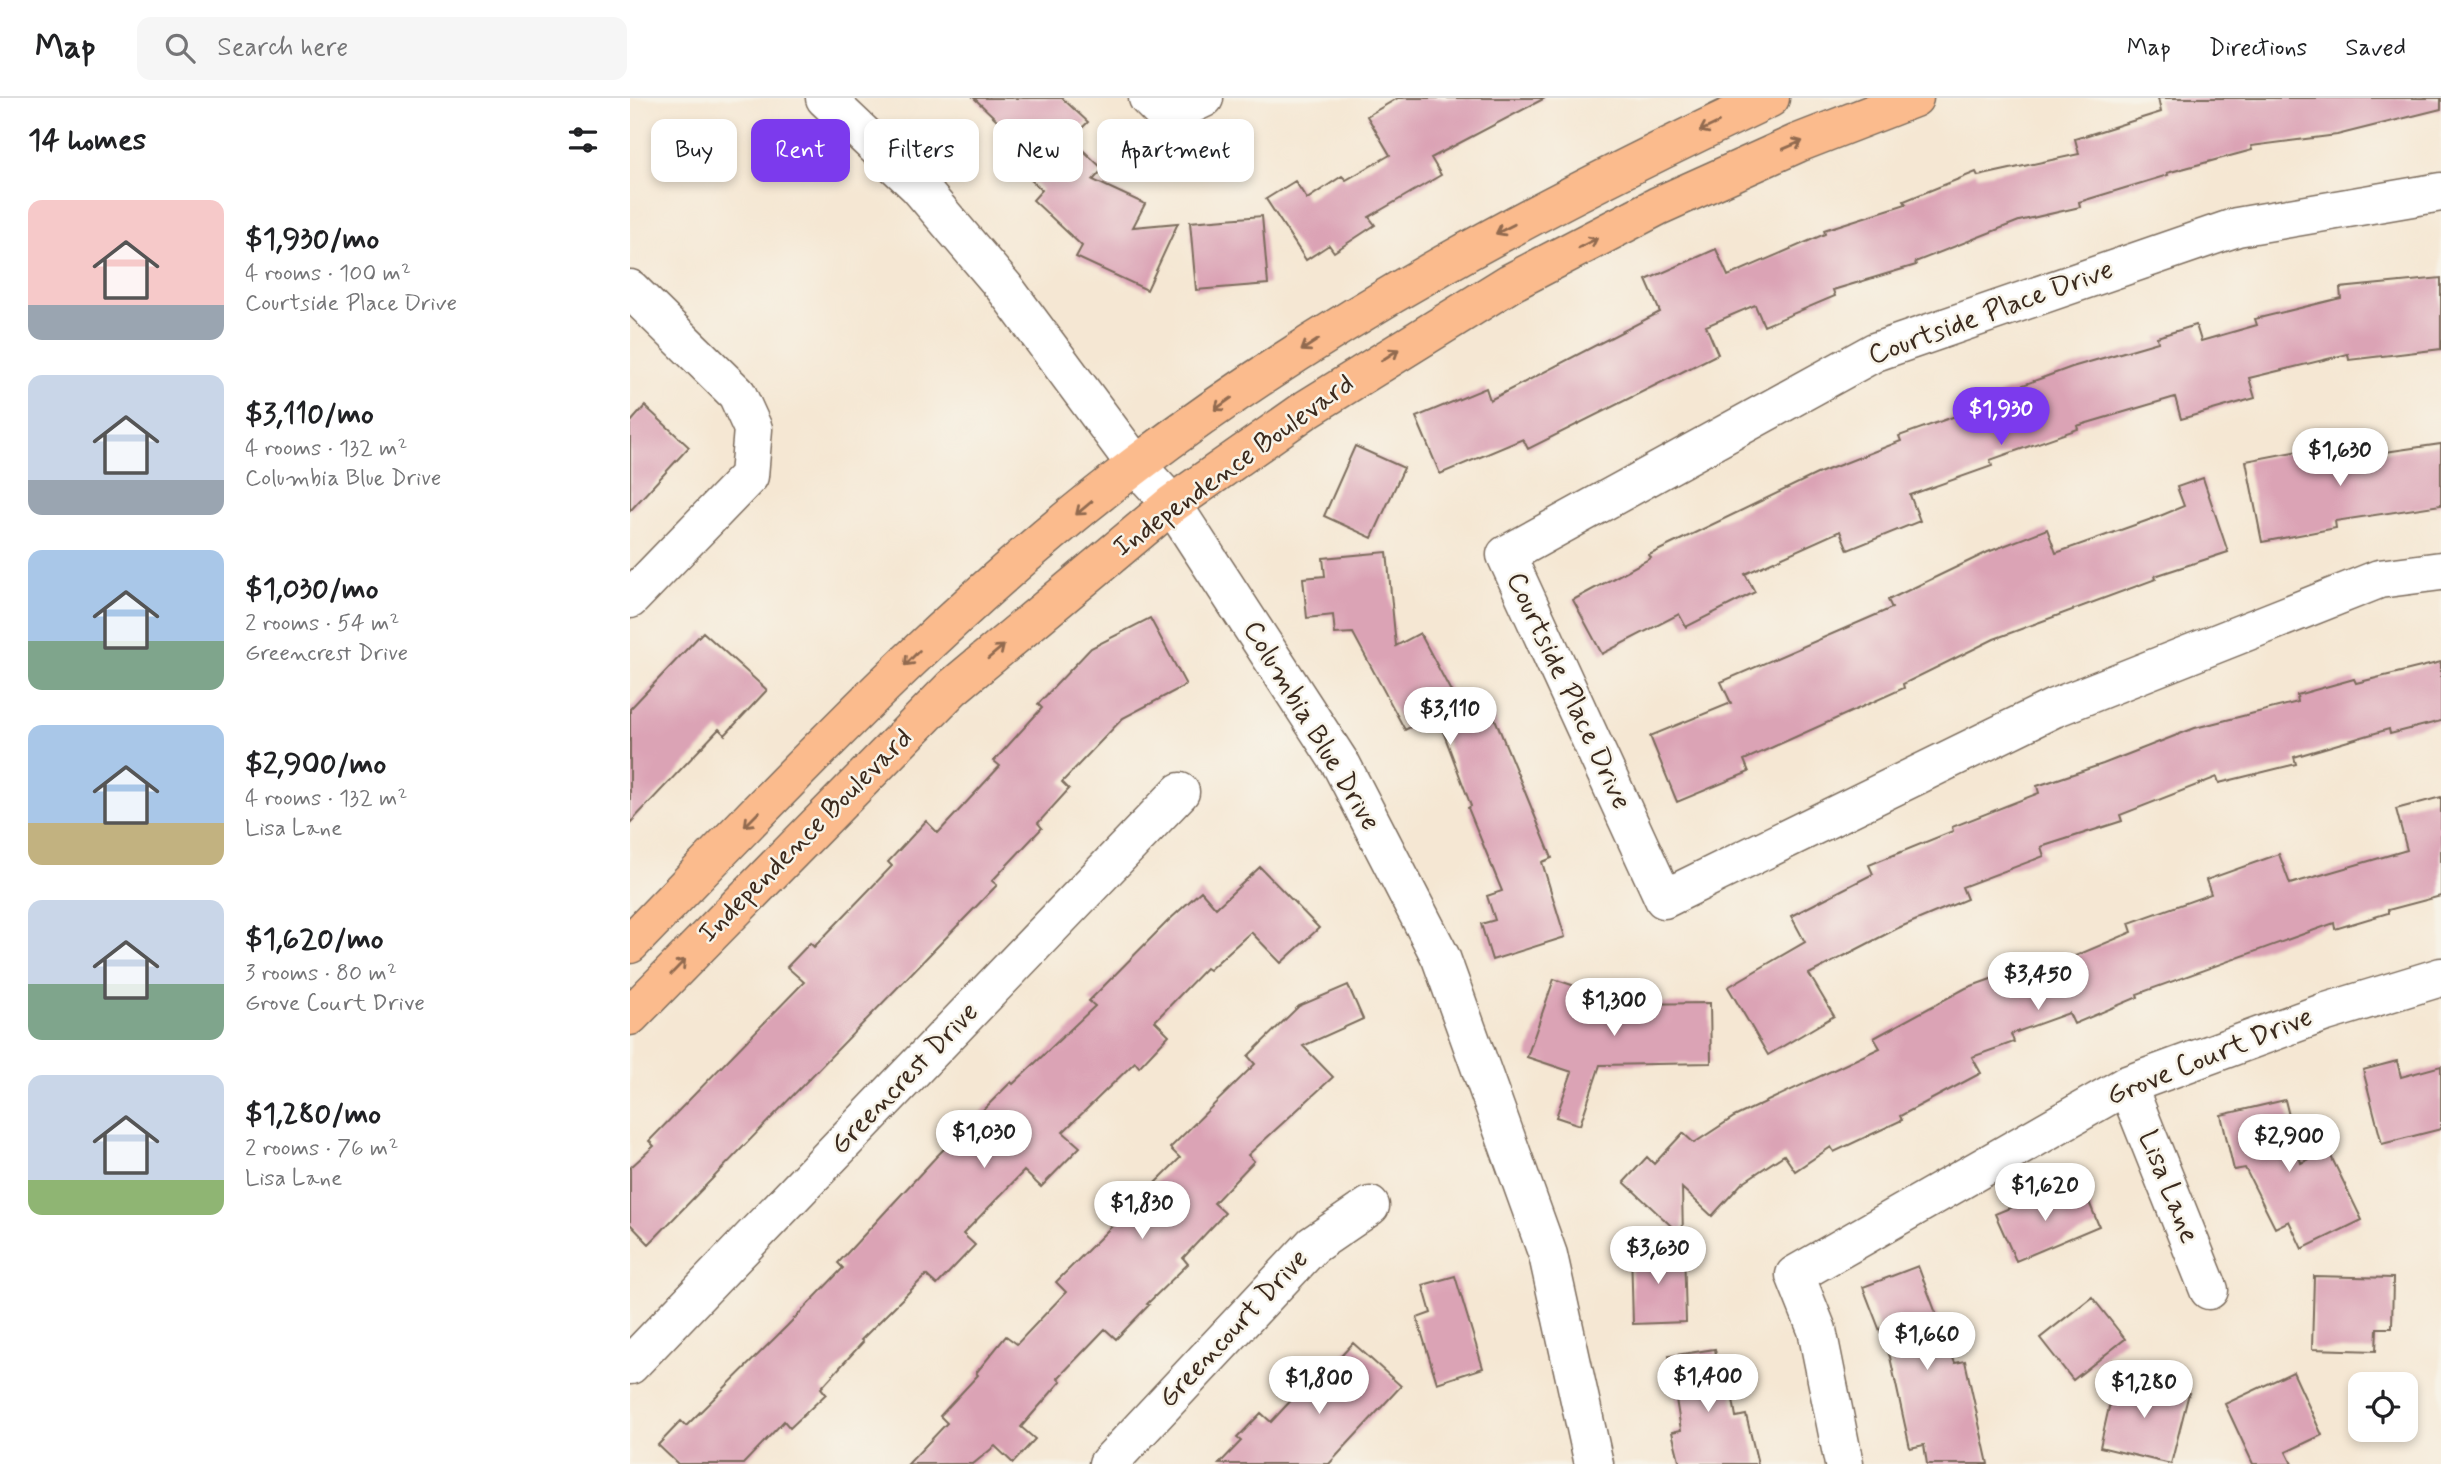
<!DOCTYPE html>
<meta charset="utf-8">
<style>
body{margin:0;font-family:Mynerve,sans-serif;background:#f6f6f6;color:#202124;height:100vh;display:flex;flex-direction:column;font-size:26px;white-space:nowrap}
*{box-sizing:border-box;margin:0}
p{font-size:23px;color:#757577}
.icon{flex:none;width:38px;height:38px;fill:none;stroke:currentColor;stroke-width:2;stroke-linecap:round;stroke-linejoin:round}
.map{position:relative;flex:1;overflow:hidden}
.sheet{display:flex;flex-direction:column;background:#fff;width:630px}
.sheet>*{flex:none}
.hud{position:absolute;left:21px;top:21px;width:665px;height:63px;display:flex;gap:14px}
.controls{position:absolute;left:1718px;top:1274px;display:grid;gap:14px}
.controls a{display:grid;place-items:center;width:70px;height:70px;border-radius:14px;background:#fff;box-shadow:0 4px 10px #0003;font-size:35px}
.price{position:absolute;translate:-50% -60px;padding:0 16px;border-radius:24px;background:#fff;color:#222;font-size:23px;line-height:46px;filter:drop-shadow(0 2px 4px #0008)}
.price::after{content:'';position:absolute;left:50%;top:42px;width:21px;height:16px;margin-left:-10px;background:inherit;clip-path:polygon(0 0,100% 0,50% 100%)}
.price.current{background:#7c3aed;color:#fff}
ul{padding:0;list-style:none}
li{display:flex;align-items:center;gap:21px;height:175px;padding:0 28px}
li span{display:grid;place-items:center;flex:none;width:196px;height:140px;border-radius:14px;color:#555}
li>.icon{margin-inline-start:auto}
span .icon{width:84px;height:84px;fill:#fffc;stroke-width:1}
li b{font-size:30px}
h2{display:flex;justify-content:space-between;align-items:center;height:84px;padding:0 28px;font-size:30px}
.tag{padding:0 24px;border-radius:14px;background:#fff;box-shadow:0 4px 10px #0003;font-size:24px;line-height:63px}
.tag.current{background:#7c3aed;color:#fff}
header{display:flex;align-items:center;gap:42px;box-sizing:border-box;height:98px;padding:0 35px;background:#fff;border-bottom:2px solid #e0e0e0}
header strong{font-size:33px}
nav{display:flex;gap:38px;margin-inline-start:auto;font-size:24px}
.search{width:490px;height:63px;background:#f6f6f6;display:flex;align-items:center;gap:18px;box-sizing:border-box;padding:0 24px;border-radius:14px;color:#757577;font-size:26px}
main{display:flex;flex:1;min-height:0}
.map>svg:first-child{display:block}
.building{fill:#dba3b5}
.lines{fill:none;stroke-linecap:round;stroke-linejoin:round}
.minor-casing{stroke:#7c6c5d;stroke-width:41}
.major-casing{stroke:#7c6c5d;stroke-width:41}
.minor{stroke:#fff;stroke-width:38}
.major{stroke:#fbbb8d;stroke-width:38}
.oneway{stroke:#916b50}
.labels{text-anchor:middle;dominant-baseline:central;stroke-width:5;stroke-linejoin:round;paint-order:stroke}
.street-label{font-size:28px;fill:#3b2a1e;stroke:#f7f3e8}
</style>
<header>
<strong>Map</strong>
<div class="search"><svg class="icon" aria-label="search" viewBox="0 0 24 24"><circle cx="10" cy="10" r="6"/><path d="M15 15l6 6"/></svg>Search here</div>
<nav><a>Map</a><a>Directions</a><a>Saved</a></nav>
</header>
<main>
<section class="sheet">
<h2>14 homes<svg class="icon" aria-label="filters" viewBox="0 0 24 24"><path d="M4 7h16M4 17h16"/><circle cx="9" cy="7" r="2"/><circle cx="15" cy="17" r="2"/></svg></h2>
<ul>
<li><span style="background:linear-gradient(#f6c9c9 75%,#9aa5b1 0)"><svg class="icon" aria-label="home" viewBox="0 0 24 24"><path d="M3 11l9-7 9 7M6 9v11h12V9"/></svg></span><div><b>$1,930/mo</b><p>4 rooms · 100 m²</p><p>Courtside Place Drive</p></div></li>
<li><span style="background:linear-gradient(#c9d6e8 75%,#9aa5b1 0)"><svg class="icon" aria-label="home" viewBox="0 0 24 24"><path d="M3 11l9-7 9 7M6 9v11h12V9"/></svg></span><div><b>$3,110/mo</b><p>4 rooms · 132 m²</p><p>Columbia Blue Drive</p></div></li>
<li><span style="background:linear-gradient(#a9c7e8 65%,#7fa58c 0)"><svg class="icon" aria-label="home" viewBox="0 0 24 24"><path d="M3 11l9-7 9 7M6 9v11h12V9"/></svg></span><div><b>$1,030/mo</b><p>2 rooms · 54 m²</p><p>Greencrest Drive</p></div></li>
<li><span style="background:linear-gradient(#a9c7e8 70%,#c2b280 0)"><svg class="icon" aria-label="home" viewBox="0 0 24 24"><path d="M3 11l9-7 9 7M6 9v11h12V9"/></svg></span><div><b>$2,900/mo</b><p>4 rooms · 132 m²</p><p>Lisa Lane</p></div></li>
<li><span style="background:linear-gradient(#c9d6e8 60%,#7fa58c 0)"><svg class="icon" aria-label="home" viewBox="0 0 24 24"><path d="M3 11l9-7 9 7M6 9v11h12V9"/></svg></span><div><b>$1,620/mo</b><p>3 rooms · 80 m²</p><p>Grove Court Drive</p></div></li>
<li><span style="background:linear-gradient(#c9d6e8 75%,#8fb573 0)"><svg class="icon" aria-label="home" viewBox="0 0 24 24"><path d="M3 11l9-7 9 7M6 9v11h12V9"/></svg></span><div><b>$1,280/mo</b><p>2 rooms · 76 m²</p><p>Lisa Lane</p></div></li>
</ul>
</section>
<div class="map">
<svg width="1811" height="1366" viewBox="0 0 1811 1366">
<rect width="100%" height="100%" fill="#f7f3e8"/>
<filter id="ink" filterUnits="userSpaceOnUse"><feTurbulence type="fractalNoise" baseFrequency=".0143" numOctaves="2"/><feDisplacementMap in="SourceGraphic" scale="14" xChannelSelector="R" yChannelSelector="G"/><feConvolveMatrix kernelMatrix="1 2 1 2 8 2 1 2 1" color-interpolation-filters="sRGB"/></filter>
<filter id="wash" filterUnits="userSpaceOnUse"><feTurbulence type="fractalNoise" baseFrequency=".00686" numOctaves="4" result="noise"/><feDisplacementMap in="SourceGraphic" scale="28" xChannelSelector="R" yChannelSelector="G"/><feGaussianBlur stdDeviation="1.57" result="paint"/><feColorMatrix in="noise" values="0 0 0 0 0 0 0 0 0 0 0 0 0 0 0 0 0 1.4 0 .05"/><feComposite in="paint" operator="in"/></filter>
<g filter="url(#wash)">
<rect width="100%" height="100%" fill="#f5e7d3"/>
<g id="blocks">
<path class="building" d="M344 0H432L458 24 441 41 473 71 463 82 515 106 503 129 548 125 517 192 446 159 452 148 403 102 412 92 377 60 391 45Z
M768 0H915L801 60 811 77 739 119 745 127 704 154 699 147 676 162 636 101 665 83 677 101 712 78 716 82 760 57 737 18Z
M1528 0H1811V11L1707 37 1621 48 1622 52 1537 75 1538 77 1449 104 1450 109 1389 123 1285 164 1286 167 1203 192 1205 198 1134 228 1125 207 1076 228 1088 256 898 351 893 341 810 376 786 319 856 290 860 302 1030 214 1016 182 1086 151 1098 178 1195 136 1194 132 1276 106 1274 103 1346 74 1348 78 1449 56 1445 41 1531 14Z
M632 118 638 186 566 192 560 124Z
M1811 180V251L1719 262 1718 256 1619 280 1625 300 1551 321 1545 299 1447 328 1448 331 1360 362 1362 368 1280 397 1290 423 1218 452 1210 433 1115 476 1125 494 1056 529 1049 516 972 556 943 502 1021 460 1019 457 1187 376 1271 343 1269 338 1357 307 1355 301 1442 269 1528 244 1527 239 1566 227 1571 243 1627 227 1625 221 1711 200 1710 190Z
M15 308 59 349 0 413V325Z
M1811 346V407L1705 423 1706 430 1632 444 1616 363 1690 349 1693 363Z
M725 348 774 370 742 440 694 418Z
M1573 380 1598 454 1525 478 1526 481 1364 541 1273 586 1274 590 1114 662 1119 674 1047 704 1020 638 1101 605 1091 584 1262 510 1258 502 1358 454 1417 431 1426 455 1530 418 1554 408 1547 389Z
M757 454 766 548 790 535 833 616 859 606 922 760 912 764 935 839 862 862 851 826 865 822 857 798 872 793 838 710 841 708 806 615 775 632 723 535 705 536 703 517 677 520 673 480 695 478 693 460Z
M520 520 556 587 493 620 432 684 439 691 408 725 412 730 362 783 367 787 19 1146 0 1126V1070L24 1048 19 1043 174 884 157 869 180 845 184 849 262 768 258 764 296 723 308 735 370 668 364 663 412 610 408 606 461 550Z
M73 534 137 592 95 637 89 631 0 725V611Z
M1811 564V623L1760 636 1759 631 1664 659 1666 666 1589 685 1587 679 1490 717 1492 723 1411 749 1414 758 1332 789 1337 801 1268 830 1179 876 1204 918 1138 957 1098 889 1175 844 1161 818 1243 776 1239 767 1323 733 1322 729 1409 695 1407 688 1473 666 1565 630 1668 604 1667 597 1724 581 1726 585Z
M1811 699V798L1758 812V815L1705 831 1704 825 1507 896 1508 899 1444 926 1439 915 1381 936 1384 944 1342 959 1351 975 1270 1018 1272 1022 1204 1054 1201 1049 1165 1073 1154 1057 1112 1085 1082 1118 1052 1090 1053 1139 994 1084 1017 1059 1024 1066 1053 1035 1064 1045 1104 1019 1250 950 1244 940 1336 890 1400 867 1403 876 1502 834 1499 825 1581 796 1576 782 1649 756 1660 786 1777 752 1766 711Z
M630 769 689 830 651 865 621 834 579 872 576 870 525 923 539 937 509 969 505 964 433 1034 450 1049 411 1089 394 1073 333 1136 345 1147 307 1187 296 1177 231 1242 233 1244 191 1290 196 1296 160 1330 154 1323 113 1366H48L28 1347 51 1323 56 1328 157 1228 213 1170 208 1165 306 1059 381 984 383 986 465 908 459 903 538 823 571 793 586 810Z
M924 881 998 906 1080 905 1081 965 970 967 950 1027 926 1019 942 974 897 959Z
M718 887 733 921 673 948 703 979 618 1057 624 1063 584 1105 595 1115 553 1160 558 1166 517 1206 519 1207 486 1241 475 1231 428 1280 431 1283 391 1329 405 1341 383 1365 365 1348 343 1366H278L317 1325 310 1318 348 1277 346 1275 376 1238 387 1246 436 1194 426 1184 550 1060 540 1050 625 966 618 958 669 908Z
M1767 963 1771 979 1811 968V1031L1752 1046 1733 972Z
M1655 1002 1671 1065 1698 1052 1732 1122 1672 1151 1659 1123 1645 1130 1615 1070 1604 1072 1591 1017Z
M1428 1090 1435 1108 1457 1099 1469 1128 1386 1163 1365 1116Z
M1054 1150 1056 1224 1003 1226 1001 1151Z
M1288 1168 1325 1265 1335 1263 1358 1366H1297L1294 1347 1280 1350 1260 1259 1233 1189Z
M825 1178 853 1270 807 1285 787 1220 801 1215 793 1187Z
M1684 1178 1763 1180 1762 1230H1747L1746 1253 1682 1251Z
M1462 1199 1495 1241 1443 1282 1410 1240Z
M723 1245 771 1288 699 1366H589L611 1343 607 1340 631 1315 641 1324 679 1283 684 1288Z
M1085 1251 1089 1274 1098 1272 1106 1319 1116 1317 1128 1366H1050L1042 1334 1051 1332 1039 1258Z
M1663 1274 1692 1337 1656 1354 1662 1366H1623L1595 1306Z
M1486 1278 1559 1295 1541 1366 1470 1349Z"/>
</g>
</g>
<g filter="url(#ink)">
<use href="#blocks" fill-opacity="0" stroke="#7c6c5d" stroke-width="2"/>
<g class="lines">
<defs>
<path id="minor" d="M195 0 288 88 374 189 506 367 542 406 712 668 811 860 918 1157 964 1366
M518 0 536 18 574 0
M1811 94 1607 129 1245 254 876 457 1034 801 1424 610 1749 481 1811 473
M0 191 107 296 123 331 119 378 0 501
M1497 987 1579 1192
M0 1267 550 694
M478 1366 683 1147 740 1108
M1214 1366 1187 1232 1165 1177 1497 987 1693 915 1811 879"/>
<path id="major" d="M0 846C162 679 321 507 506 367 702 218 919 104 1140 0
M0 918 322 590 542 406 677 311 880 185 1028 108 1168 45 1284 0"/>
</defs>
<use href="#minor" class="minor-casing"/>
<use href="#major" class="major-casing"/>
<use href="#minor" class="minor"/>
<use href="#major" class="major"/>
</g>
<defs><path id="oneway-shaft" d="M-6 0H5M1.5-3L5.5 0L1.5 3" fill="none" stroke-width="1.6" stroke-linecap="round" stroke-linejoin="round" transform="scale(1.75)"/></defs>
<g class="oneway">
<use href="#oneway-shaft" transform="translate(1079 29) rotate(155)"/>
<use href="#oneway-shaft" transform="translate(1163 47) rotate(-23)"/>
<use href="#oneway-shaft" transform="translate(875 131) rotate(153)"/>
<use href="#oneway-shaft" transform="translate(958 145) rotate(-27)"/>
<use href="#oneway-shaft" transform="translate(680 247) rotate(147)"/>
<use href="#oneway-shaft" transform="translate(760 257) rotate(-33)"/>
<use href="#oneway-shaft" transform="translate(593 306) rotate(145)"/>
<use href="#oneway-shaft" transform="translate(454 410) rotate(140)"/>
<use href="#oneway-shaft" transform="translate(366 554) rotate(-40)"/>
<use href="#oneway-shaft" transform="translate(282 560) rotate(135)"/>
<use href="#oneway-shaft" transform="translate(122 721) rotate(135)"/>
<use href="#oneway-shaft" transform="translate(48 869) rotate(-46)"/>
</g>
</g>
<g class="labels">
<g class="street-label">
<text transform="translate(1361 215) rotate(-20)">Courtside Place Drive</text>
<text transform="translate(604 368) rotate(-36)">Independence Boulevard</text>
<text transform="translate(938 593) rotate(65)">Courtside Place Drive</text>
<text transform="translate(681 628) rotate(59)">Columbia Blue Drive</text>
<text transform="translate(176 738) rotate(-45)">Independence Boulevard</text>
<text transform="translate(1580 959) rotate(-22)">Grove Court Drive</text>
<text transform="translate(275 981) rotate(-46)">Greencrest Drive</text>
<text transform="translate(1538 1089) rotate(68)">Lisa Lane</text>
<text transform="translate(604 1231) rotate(-47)">Greencourt Drive</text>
</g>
</g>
</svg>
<div class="controls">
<a><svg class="icon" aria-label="locate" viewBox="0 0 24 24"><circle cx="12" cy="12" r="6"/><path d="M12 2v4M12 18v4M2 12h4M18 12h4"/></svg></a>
</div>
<b class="price current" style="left:1371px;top:349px">$1,930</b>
<b class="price" style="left:1710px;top:390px">$1,630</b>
<b class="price" style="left:820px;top:649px">$3,110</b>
<b class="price" style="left:1408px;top:914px">$3,450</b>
<b class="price" style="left:984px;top:940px">$1,300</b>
<b class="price" style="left:354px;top:1072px">$1,030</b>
<b class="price" style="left:1659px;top:1076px">$2,900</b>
<b class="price" style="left:1415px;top:1125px">$1,620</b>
<b class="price" style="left:512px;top:1143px">$1,830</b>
<b class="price" style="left:1028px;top:1188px">$3,630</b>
<b class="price" style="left:1297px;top:1274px">$1,660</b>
<b class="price" style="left:1078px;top:1316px">$1,400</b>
<b class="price" style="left:689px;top:1318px">$1,800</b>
<b class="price" style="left:1514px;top:1322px">$1,280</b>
<div class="hud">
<a class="tag">Buy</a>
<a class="tag current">Rent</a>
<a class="tag">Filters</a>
<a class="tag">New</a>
<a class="tag">Apartment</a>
</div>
</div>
</main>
